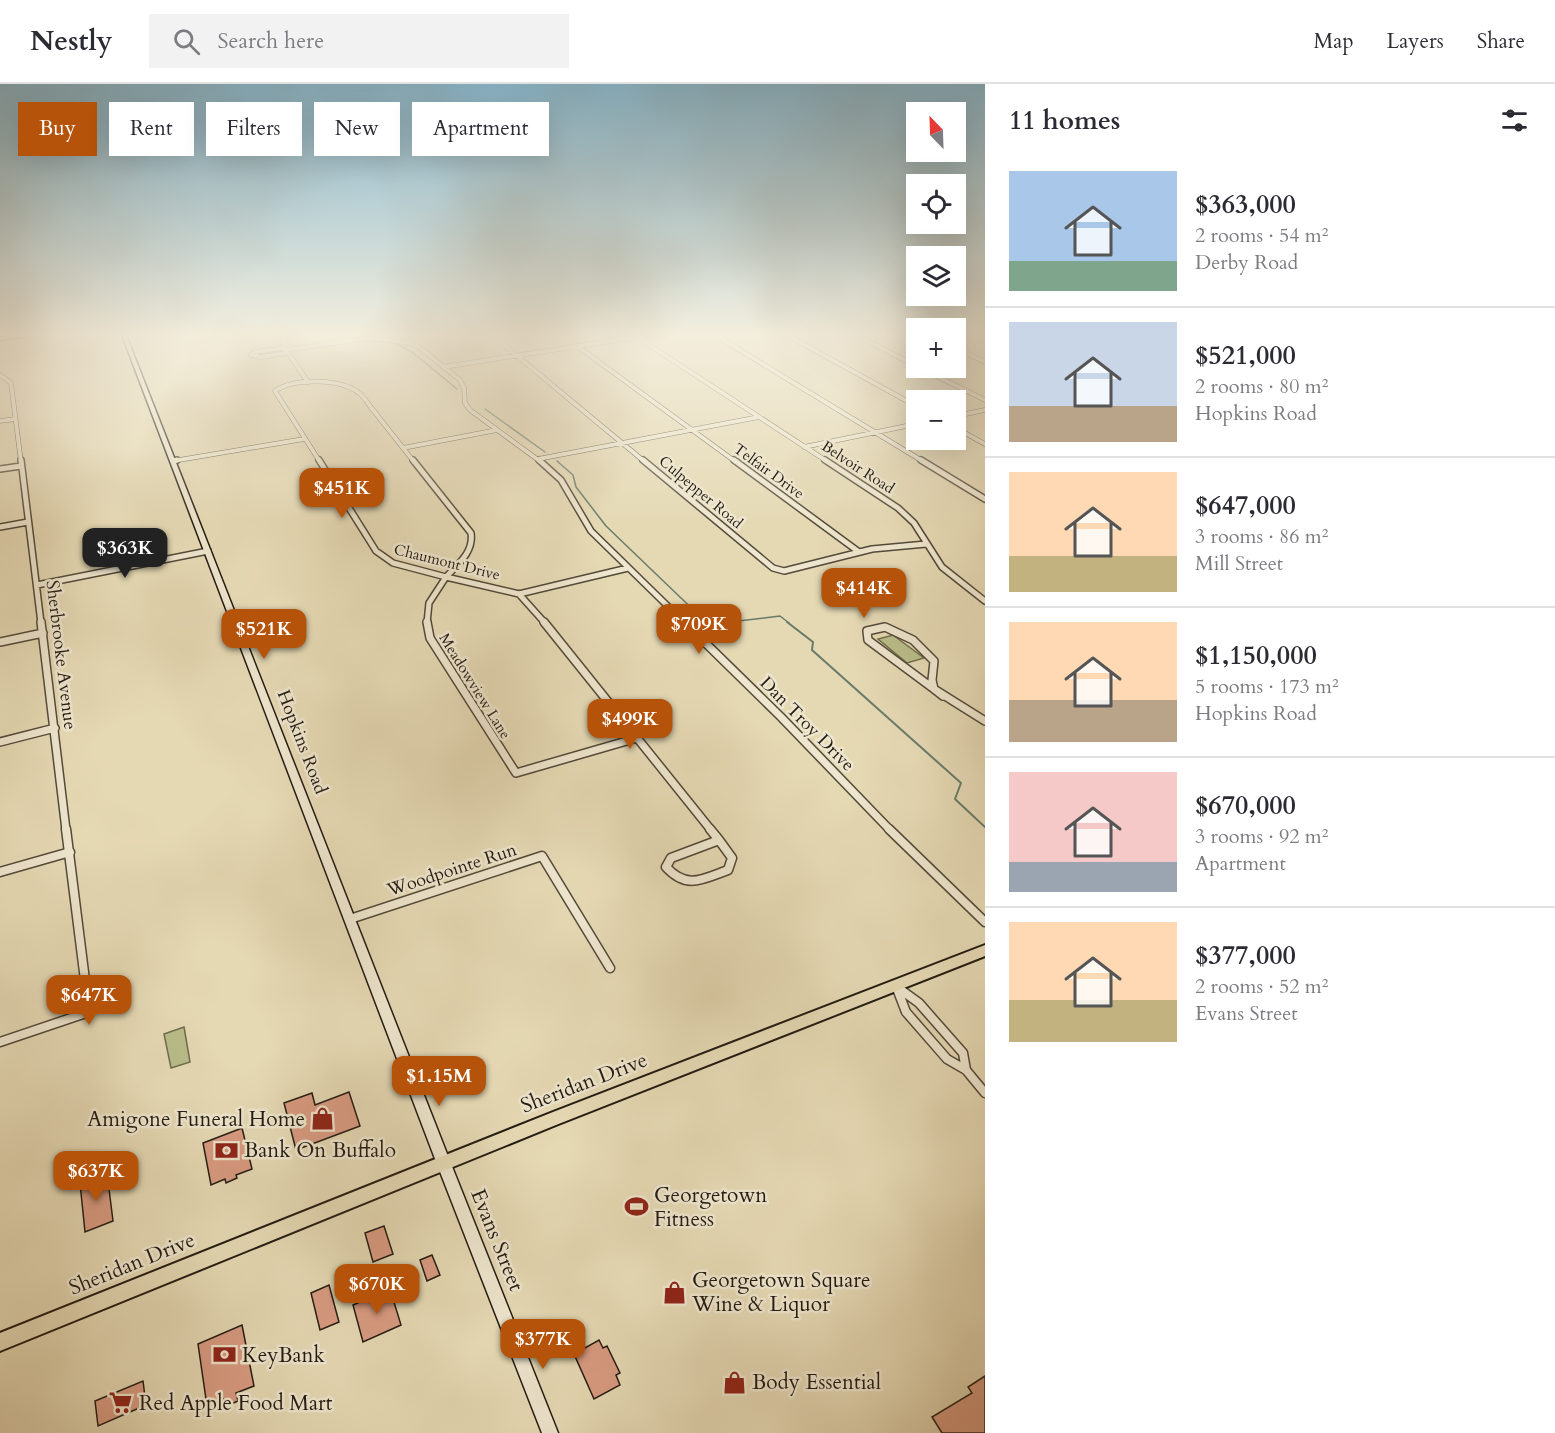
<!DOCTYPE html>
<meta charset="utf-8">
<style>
body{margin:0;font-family:Cardo,serif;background:#f2f2f3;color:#2b2b33;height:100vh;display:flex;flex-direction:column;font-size:22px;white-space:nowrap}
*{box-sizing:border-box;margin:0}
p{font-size:20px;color:#7c7c81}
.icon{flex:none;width:33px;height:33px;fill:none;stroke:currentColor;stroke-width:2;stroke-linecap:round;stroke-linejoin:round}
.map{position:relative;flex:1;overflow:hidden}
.sheet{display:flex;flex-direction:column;background:#fff;width:570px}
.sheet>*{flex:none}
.top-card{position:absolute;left:18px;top:18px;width:570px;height:54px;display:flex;gap:12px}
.needle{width:39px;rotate:337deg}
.tools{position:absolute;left:906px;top:18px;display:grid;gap:12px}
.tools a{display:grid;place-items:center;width:60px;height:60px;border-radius:0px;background:#fff;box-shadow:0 6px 24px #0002;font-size:30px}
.price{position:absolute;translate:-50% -51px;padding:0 14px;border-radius:12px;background:#b45309;color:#fff;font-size:20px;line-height:39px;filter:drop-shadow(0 2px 3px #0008)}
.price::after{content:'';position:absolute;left:50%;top:36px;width:18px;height:14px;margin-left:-9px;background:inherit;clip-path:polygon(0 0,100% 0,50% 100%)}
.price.selected{background:#222;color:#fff}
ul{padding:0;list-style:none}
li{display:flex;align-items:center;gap:18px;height:150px;padding:0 24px}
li+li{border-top:2px solid #e1e1e2}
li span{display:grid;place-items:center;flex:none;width:168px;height:120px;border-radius:0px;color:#555}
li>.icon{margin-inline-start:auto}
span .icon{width:72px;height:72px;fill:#fffc;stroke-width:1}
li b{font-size:26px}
h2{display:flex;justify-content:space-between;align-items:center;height:72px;padding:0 24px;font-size:26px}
.chip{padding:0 21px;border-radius:0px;background:#fff;box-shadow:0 6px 24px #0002;font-size:21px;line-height:54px}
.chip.selected{background:#b45309;color:#fff}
header{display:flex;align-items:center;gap:36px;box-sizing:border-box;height:84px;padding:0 30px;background:#fff;border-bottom:2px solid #e1e1e2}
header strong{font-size:28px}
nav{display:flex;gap:33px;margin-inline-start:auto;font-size:21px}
.search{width:420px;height:54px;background:#f2f2f3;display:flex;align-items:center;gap:15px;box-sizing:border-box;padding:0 21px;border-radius:0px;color:#7c7c81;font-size:22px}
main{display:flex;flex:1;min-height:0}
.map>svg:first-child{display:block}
.green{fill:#b9be8a;stroke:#6e6c4e;stroke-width:1.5}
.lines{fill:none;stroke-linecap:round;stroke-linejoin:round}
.stream-far1{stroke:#687b6b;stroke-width:1.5}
.stream{stroke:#687b6b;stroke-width:2}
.building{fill:#d99b82;stroke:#221b12;stroke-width:1.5}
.street-far3-casing{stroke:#534a3a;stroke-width:5}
.street-far2-casing{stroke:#534a3a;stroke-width:8}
.street-far1-casing{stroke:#534a3a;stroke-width:10}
.street-casing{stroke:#534a3a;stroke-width:11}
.secondary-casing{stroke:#221b12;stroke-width:3}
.primary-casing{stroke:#221b12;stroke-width:4}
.street-far3{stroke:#eee6ce;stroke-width:4}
.street-far2{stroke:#eee6ce;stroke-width:5}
.street-far1{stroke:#eee6ce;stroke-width:7}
.street{stroke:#eee6ce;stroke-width:8}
.secondary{fill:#eee6ce;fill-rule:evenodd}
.primary{fill:#e5d9b4;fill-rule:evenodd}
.labels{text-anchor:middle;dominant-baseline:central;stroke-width:5;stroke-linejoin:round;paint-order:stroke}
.far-street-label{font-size:15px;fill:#221b12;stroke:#eee6ce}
.street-label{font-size:18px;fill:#221b12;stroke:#eee6ce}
.near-street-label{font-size:21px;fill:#221b12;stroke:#eee6ce}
.near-poi-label{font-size:21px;fill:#221b12;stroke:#eee6ce;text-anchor:start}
</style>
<header>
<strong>Nestly</strong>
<div class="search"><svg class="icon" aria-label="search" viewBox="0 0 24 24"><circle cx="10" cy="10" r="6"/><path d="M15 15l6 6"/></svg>Search here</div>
<nav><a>Map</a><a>Layers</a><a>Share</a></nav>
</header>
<main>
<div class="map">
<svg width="985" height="1349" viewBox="0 0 985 1349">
<rect width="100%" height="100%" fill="#e5d9b4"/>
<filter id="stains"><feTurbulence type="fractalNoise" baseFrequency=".00333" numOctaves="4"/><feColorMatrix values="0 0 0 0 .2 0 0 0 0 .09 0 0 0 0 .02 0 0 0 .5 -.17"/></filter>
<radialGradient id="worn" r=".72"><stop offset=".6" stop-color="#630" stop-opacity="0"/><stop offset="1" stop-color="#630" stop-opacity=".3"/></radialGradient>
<path class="green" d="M893 551 924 574 907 579 878 555Z
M184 943 190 978 171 984 164 950Z"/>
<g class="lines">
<path class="stream-far1" d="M388 251 393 253
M395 259 412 268 457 305
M485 325 545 368
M557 377 573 391 576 403 606 442 706 538 721 539 780 532 789 539"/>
<path class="stream" d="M706 538H730
M787 538 813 558 812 566 961 699 955 715 985 743"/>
</g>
<path class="building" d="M349 1008 360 1042 296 1066 284 1019 312 1009 315 1021Z
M242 1044 252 1085 236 1091 237 1094 226 1099 225 1095 211 1101 203 1059Z
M107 1089 113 1137 85 1148 80 1099Z
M384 1142 393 1170 373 1178 365 1149Z
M432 1171 440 1191 427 1197 420 1176Z
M329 1201 339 1238 320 1246 311 1209Z
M390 1205 401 1241 363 1258 353 1221Z
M242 1241 254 1302 236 1309 238 1317 224 1323 223 1315 207 1322 198 1260Z
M599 1256 603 1264 607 1262 620 1289 616 1291 620 1301 594 1315 574 1270Z
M985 1292V1349H942L932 1333 972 1309 968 1303Z
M143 1297 146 1321 98 1342 95 1317Z"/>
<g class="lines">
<defs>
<path id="street-far3" d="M284 251V263L308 298
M492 251 645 378
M715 251 924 378
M787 251 916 322
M856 251 916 282
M637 253 828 378
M577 262 736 378
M284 264 255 268 251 271 261 273 287 269
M956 264 985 278
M285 266 369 254 410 259 419 263 460 296 464 304 465 319 470 326 541 378
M443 283 649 251
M920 284 985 316
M0 291 11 299 21 378
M956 332 985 326
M0 337 15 335
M956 344 985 360
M804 363 916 340
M403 364 497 346
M538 375 759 333
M173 377 304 355
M320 378 275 307C294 294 340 294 359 309 365 313 369 322 374 327 387 344 401 361 414 378"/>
<path id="street-far2" d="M21 376 41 539
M319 376 376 467 393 479 446 493
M413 376 471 449C474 468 458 480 446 493
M539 376 561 396 591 447 685 539
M643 376 773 484 784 487 872 465 926 460
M734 376 859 468
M825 376 898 424 914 439 942 483 985 517
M921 376 985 415
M173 377 177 376
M0 385 21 382
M0 443 28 438
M446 493 519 510 628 484
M37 501 208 467
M519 510 545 539
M427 539 429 519 446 493"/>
<path id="street-far1" d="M41 538 66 746
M427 538 430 554 516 689 637 654
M544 538 711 746
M684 538 781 633 890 746
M885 543 913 556 934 577 932 596 934 605 868 556 867 547Z
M0 558 43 549
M934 605 985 637
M934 605 943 612
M0 658 55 644"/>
<path id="street" d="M710 745 719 756
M889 745 985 838
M719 756 732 774 728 786C703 795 687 806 666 783L671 774Z
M0 788 70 768
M350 835 542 772 610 884
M896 902 906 928 947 975 966 986 985 1009
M897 903 919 919 963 969 966 986
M0 958 89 928 66 745"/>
<path id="secondary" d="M22 251H35L0 256V254Z
M122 251H126L451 1080 558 1349H542L437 1080Z"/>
<path id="primary" d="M985 861V872L556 1041 0 1267V1249L553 1028Z"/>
</defs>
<use href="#street-far3" class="street-far3-casing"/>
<use href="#street-far2" class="street-far2-casing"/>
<use href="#street-far1" class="street-far1-casing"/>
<use href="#street" class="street-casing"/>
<use href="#secondary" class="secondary-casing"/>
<use href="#primary" class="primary-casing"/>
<use href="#street-far3" class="street-far3"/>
<use href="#street-far2" class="street-far2"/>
<use href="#street-far1" class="street-far1"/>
<use href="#street" class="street"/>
<use href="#secondary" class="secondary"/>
<use href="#primary" class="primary"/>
</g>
<linearGradient id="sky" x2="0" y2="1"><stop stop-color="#87b7ce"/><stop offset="0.57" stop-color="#f3eedd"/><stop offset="1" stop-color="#f3eedd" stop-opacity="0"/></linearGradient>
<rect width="985" height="440" fill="url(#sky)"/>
<defs>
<symbol id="shop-bare" viewBox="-9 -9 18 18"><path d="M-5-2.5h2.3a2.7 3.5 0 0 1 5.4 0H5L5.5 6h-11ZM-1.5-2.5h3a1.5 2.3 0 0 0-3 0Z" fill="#8f2418" stroke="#eee6ce" stroke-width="2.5" paint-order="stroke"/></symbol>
<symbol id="bank-bare" viewBox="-9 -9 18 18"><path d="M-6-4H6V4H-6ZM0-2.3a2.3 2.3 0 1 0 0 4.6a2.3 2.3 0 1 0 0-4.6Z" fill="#8f2418" stroke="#eee6ce" stroke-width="2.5" paint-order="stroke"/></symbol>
<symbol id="stadium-bare" viewBox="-9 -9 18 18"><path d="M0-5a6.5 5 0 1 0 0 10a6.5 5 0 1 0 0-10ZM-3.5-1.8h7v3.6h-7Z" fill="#8f2418" stroke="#eee6ce" stroke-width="2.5" paint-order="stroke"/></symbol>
<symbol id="supermarket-bare" viewBox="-9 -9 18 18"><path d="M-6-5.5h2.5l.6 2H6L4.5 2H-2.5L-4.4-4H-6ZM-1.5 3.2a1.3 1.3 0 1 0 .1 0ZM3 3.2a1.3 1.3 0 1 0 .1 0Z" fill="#8f2418" stroke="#eee6ce" stroke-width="2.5" paint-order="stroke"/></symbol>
</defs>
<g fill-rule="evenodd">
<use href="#shop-bare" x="306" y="1018" width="33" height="33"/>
<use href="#bank-bare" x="210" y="1050" width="33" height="33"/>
<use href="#stadium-bare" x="620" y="1106" width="33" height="33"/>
<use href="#shop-bare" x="658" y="1192" width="33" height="33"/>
<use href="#bank-bare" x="208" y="1254" width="33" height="33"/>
<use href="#shop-bare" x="718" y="1282" width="33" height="33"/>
<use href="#supermarket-bare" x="104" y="1302" width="33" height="33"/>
</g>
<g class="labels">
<g class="far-street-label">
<text transform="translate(858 383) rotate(33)">Belvoir Road</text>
<text transform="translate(769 387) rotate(36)">Telfair Drive</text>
<text transform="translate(701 408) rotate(40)">Culpepper Road</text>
<text transform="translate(447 478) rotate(14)">Chaumont Drive</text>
<text transform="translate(475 602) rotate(58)">Meadowview Lane</text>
</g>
<g class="street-label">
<text transform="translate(61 571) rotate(83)">Sherbrooke Avenue</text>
<text transform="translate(807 640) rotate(45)">Dan Troy Drive</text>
<text transform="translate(302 658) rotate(69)">Hopkins Road</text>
<text transform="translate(452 786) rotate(-18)">Woodpointe Run</text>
</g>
<g class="near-street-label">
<text transform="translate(584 999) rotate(-21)">Sheridan Drive</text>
<text transform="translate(497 1156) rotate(68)">Evans Street</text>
<text transform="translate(132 1180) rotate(-22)">Sheridan Drive</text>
</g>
<g class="near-poi-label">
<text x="305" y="1035" text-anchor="end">Amigone Funeral Home</text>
<text x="244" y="1066">Bank On Buffalo</text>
<text x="654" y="1111">Georgetown<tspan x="654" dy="24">Fitness</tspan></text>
<text x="692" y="1196">Georgetown Square<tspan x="692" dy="24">Wine &amp; Liquor</tspan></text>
<text x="242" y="1271">KeyBank</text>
<text x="752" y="1298">Body Essential</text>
<text x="139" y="1319">Red Apple Food Mart</text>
</g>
</g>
<rect width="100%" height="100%" filter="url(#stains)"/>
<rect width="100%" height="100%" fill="url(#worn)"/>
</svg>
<div class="tools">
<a><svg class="needle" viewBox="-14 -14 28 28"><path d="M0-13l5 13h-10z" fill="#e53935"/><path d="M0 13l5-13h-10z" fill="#7c7c81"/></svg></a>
<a><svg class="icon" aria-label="locate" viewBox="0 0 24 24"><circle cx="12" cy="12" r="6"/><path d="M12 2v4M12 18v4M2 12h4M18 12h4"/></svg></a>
<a><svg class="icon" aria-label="layers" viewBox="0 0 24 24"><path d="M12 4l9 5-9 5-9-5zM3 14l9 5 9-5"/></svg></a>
<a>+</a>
<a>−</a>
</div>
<b class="price" style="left:342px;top:435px">$451K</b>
<b class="price selected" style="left:125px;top:495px">$363K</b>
<b class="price" style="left:864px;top:535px">$414K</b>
<b class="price" style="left:699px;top:571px">$709K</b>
<b class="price" style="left:264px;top:576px">$521K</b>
<b class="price" style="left:630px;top:666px">$499K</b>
<b class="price" style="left:89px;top:942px">$647K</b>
<b class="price" style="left:439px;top:1023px">$1.15M</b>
<b class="price" style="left:96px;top:1118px">$637K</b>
<b class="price" style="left:377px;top:1231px">$670K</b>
<b class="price" style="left:543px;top:1286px">$377K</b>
<div class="top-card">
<a class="chip selected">Buy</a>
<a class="chip">Rent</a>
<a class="chip">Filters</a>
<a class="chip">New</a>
<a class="chip">Apartment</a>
</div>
</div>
<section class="sheet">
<h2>11 homes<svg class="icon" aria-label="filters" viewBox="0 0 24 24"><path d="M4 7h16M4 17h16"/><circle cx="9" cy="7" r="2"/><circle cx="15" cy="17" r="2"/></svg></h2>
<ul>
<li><span style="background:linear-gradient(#a9c7e8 75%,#7fa58c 0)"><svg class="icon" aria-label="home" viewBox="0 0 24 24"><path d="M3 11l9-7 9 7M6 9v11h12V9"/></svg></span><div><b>$363,000</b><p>2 rooms · 54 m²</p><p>Derby Road</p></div></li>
<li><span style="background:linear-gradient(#c9d6e8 70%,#b9a48a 0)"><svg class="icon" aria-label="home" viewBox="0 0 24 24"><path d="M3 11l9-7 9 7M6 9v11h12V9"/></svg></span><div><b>$521,000</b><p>2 rooms · 80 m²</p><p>Hopkins Road</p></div></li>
<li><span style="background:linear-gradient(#ffd9b3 70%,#c2b280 0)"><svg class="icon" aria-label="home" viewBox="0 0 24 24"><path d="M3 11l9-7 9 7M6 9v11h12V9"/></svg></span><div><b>$647,000</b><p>3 rooms · 86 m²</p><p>Mill Street</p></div></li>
<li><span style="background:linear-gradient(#ffd9b3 65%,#b9a48a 0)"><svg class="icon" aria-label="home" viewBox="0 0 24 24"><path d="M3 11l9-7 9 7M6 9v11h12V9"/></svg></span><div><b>$1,150,000</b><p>5 rooms · 173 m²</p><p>Hopkins Road</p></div></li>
<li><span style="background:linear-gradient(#f6c9c9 75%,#9aa5b1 0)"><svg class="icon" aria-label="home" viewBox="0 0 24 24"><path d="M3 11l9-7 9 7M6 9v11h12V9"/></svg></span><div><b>$670,000</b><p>3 rooms · 92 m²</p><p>Apartment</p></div></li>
<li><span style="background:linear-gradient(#ffd9b3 65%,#c2b280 0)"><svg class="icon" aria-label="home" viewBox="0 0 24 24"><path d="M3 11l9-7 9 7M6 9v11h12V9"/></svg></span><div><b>$377,000</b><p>2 rooms · 52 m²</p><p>Evans Street</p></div></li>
</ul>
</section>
</main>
